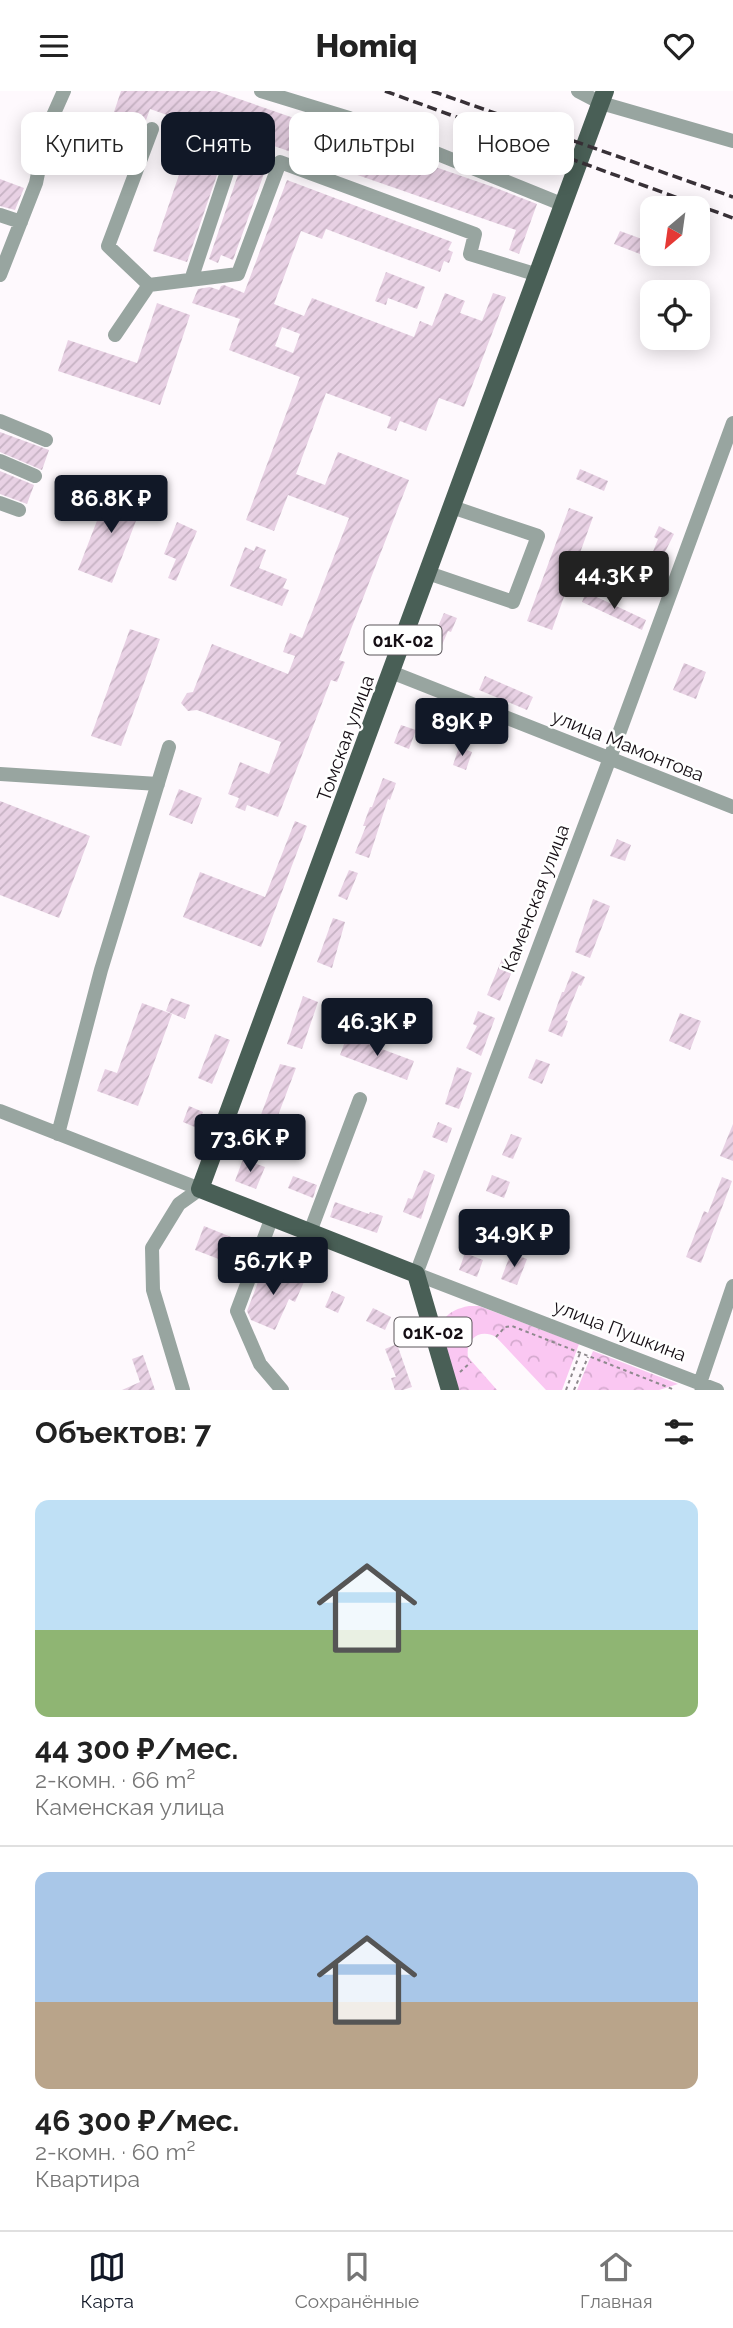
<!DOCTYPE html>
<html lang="ru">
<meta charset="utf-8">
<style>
body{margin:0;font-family:Raleway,sans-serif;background:#f2f2f2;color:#222;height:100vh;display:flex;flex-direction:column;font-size:26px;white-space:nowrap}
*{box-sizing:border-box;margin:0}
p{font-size:23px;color:#767676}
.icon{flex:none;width:38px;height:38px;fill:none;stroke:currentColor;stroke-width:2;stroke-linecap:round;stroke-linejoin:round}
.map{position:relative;height:1299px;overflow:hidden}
.drawer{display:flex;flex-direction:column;background:#fff;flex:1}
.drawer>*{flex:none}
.guide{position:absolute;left:21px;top:21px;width:691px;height:63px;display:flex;gap:14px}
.needle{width:46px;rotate:209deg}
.tools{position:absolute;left:640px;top:105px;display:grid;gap:14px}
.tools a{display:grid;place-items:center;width:70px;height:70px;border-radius:14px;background:#fff;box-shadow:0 4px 18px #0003;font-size:35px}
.price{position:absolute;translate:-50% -60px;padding:0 16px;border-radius:7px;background:#111827;color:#fff;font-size:23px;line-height:46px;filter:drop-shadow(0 2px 4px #0008)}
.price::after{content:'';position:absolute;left:50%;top:42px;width:21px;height:16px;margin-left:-10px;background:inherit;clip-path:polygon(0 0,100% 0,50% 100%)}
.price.current{background:#222;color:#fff}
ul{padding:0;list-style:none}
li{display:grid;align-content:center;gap:14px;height:371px;padding:0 35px}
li+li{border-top:2px solid #e0e0e0}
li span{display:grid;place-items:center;height:217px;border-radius:14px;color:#555}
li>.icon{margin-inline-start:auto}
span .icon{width:126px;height:126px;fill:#fffc;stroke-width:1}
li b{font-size:30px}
h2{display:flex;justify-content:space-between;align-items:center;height:84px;padding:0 35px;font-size:30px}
.tag{padding:0 24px;border-radius:14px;background:#fff;box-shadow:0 4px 18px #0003;font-size:24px;line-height:63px}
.tag.current{background:#111827;color:#fff}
header{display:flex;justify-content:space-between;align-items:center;height:91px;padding:0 35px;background:#fff;font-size:32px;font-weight:800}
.tab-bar{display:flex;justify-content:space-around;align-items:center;height:98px;border-top:2px solid #e0e0e0;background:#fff;font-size:19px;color:#767676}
.tab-bar a{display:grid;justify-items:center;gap:4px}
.tab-bar .current{color:#111827}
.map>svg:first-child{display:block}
.forest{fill:url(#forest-crowns)}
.building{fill:url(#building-hatch);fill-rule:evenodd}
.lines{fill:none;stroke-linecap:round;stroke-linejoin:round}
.path{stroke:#8f898e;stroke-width:2;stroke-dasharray:3.5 3.5;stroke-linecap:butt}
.minor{stroke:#98a5a0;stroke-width:14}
.major{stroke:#495f56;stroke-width:18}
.rail{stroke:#383137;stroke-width:3.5;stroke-dasharray:10 5;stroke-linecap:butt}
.labels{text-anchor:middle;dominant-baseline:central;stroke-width:5;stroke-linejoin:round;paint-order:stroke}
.shield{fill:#fff;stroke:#5b565a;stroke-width:2}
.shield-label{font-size:18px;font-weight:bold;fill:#150e14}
.street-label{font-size:19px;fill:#150e14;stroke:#fff}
</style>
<header><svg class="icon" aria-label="menu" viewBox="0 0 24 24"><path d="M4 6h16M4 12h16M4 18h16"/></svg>Homiq<svg class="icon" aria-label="heart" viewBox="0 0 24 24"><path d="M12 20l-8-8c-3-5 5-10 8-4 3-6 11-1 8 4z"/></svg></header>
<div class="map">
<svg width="733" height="1299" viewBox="0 0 733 1299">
<defs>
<pattern id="forest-crowns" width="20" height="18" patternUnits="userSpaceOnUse" patternTransform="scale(1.75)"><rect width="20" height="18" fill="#fac7f2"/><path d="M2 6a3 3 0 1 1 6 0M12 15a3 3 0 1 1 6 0" fill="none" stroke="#d5aacf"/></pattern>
<pattern id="building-hatch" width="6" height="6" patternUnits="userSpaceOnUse" patternTransform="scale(1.75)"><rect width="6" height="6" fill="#e8d1e4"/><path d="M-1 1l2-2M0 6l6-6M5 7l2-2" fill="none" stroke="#c6b2c3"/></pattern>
</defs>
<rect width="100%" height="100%" fill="#fef9fd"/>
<path class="forest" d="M469 1215H479L579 1253 562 1299H546L496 1246C480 1237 465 1248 468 1266L497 1299H454C444 1268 420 1224 469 1215Z
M593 1260 678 1293 659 1299H577Z"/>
<path class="building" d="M121 0H216L496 97 537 113 519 163 509 159 516 139 274 55 233 169 221 164 218 172 209 168 250 49 231 43 187 171 153 160 196 34 150 18 145 32 114 21Z
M0 88 24 97 15 119 0 115Z
M287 89 452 151 448 159 453 161 449 172 444 170 440 181 326 138 322 148 301 140 274 213 304 225 312 207 414 246 420 230 432 235 445 202 465 210 460 222 482 230 493 202 506 206 464 316 439 307 426 340 400 330 396 340 387 337 391 326 326 302 296 383 325 394 338 361 409 389 339 569 345 571 337 591 331 589 278 726 247 714 245 720 235 716 239 707 228 703 240 671 269 683 281 651 197 619 188 620 181 612 187 602 193 601 212 553 288 583 295 565 283 561 290 542 302 547 349 427 288 404 274 440 246 429 300 286 229 259 240 228 192 212 198 198 210 196 219 199 221 195 224 194 244 202ZM282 236 300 243 293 262 275 255Z
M620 140 653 152V168L614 153Z
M386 181 425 196 417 218 388 207 386 214 375 210Z
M157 212 190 224 160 314 58 280 68 249 137 272Z
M0 341 49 359 42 379 0 361Z
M580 378 608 390 604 400 576 388Z
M0 380 34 394 27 413 0 403Z
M110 396 144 409 112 492 78 479Z
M569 417 593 426 552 539 527 530Z
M177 431 197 440 176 490 168 487 176 468 164 463Z
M659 435 674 443 665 461 668 463 661 479 648 473 658 448 654 446Z
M256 455 266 459 259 477 287 488 283 497 289 499 282 515 230 495 245 456 254 460Z
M586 501 646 529 642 539 582 511Z
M444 522 457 527 451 541 448 540 442 554 432 549Z
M130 538 160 548 121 655 91 645Z
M684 572 706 581 696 608 673 599Z
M485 585 533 606 527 619 479 599Z
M401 634 416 639 409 658 394 652Z
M459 656 472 661 466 679 453 674Z
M383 687 396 692 390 709 388 708 369 767 355 762 366 735H363L370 716H372Z
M179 698 202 707 192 733 169 724Z
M0 710 90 745 59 827 0 804Z
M295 730 307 735 261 856 183 826 200 781 265 806Z
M617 748 631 754 625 770 610 765Z
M349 779 358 782 347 809 338 805Z
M593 808 610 815 590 867 575 861Z
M333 827 345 831 332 877 317 871Z
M502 868 515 873 500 910 487 904Z
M572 880 585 886 581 895 579 894 565 929 568 930 562 946 548 940 562 901H564Z
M303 905 318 911 302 958 287 953Z
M171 907 190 914 185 928 166 920Z
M142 912 172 923 138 1015 97 1000 105 978 117 982Z
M478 920 495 927 481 965 466 957 477 935 473 933Z
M680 922 701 930 690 959 669 950Z
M215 943 230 949 212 993 198 987Z
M347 945 414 970 407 989 340 964Z
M536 968 550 973 542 993 528 987Z
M280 973 296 977 271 1043 256 1037Z
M457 976 472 982 459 1018 445 1013Z
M189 1015 203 1021 197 1037 183 1031Z
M438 1031 452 1037 447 1052 432 1046Z
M733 1033V1070L720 1065Z
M511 1043 522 1047 513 1068 502 1064Z
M243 1068 265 1076 256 1098 235 1090Z
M424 1079 435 1084 421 1128 403 1121 408 1107 412 1108Z
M492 1084 510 1091 504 1107 486 1100Z
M293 1085 317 1094 313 1107 288 1097Z
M722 1086 732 1090 701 1172 686 1166 704 1120 708 1122Z
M335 1111 369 1123 370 1121 383 1125 377 1142 330 1126Z
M204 1135 241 1150 232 1173 195 1159Z
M465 1162 483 1169 477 1186 459 1179Z
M511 1162 527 1168 517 1194 501 1188Z
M265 1173 304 1191 295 1211 289 1208 275 1239 251 1229 247 1220Z
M332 1200 345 1206 338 1222 325 1216Z
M373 1217 391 1226 385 1239 366 1230Z
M397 1253 412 1296 403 1299H395L391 1287 396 1286 385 1258Z
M143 1264 155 1299H122L140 1291 132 1268Z"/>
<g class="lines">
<path class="path" d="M496 1246 505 1236 512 1235 675 1299
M460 1281 471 1271
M566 1299 580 1262
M574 1299 588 1266"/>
<path class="minor" d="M261 0 349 27 564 114
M578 0 601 12 733 50
M0 124 21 131
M0 184 36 92 47 38 64 0
M191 189 235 57
M149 194 108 155 152 38
M115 244 149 194 238 183 280 71 475 143 470 163 538 184
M0 330 46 349
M0 370 35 385
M0 412 19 419
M428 482 513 511 538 445 452 416
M391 581 733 716
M0 683 158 693
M0 1020 200 1098
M58 1043 101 879 169 656
M272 1126 237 1220 260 1273 282 1299
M310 1141 360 1008
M183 1299 153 1199 152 1157 179 1113 200 1098
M702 1299 700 1292 733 1195
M717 1299 416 1183 610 667 733 332"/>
<path class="major" d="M450 1299 416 1183 200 1098 605 0"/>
<path class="rail" d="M385 0 733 127
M432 0 733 106"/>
</g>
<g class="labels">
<g class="shield">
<rect x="364.5" y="534.5" width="77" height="29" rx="5"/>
<rect x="394.5" y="1226.5" width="77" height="29" rx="5"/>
</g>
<g class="shield-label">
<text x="403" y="549">01К-02</text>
<text x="433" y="1241">01К-02</text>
</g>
<g class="street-label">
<text transform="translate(345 647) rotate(-70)">Томская улица</text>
<text transform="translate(628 654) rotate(22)">улица Мамонтова</text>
<text transform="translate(535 807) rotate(-69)">Каменская улица</text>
<text transform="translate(620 1239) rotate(21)">улица Пушкина</text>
</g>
</g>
</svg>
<div class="tools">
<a><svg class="needle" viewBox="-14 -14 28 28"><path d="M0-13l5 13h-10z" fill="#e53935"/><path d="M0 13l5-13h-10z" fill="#767676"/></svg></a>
<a><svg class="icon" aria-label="locate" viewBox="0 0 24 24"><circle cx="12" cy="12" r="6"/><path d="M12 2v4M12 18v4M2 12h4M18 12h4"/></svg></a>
</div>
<b class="price" style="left:111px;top:444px">86.8K ₽</b>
<b class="price current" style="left:614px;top:520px">44.3K ₽</b>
<b class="price" style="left:462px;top:667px">89K ₽</b>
<b class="price" style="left:377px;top:967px">46.3K ₽</b>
<b class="price" style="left:250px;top:1083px">73.6K ₽</b>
<b class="price" style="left:514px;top:1178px">34.9K ₽</b>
<b class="price" style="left:273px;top:1206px">56.7K ₽</b>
<div class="guide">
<a class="tag">Купить</a>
<a class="tag current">Снять</a>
<a class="tag">Фильтры</a>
<a class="tag">Новое</a>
</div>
</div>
<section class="drawer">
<h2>Объектов: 7<svg class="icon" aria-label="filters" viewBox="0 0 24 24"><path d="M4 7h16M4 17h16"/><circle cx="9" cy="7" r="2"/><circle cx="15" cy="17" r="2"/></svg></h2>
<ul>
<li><span style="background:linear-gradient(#bfe0f5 60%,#8fb573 0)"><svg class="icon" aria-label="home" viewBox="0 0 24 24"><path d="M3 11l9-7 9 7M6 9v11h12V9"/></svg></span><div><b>44 300 ₽/мес.</b><p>2-комн. · 66 m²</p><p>Каменская улица</p></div></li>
<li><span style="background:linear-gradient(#a9c7e8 60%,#b9a48a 0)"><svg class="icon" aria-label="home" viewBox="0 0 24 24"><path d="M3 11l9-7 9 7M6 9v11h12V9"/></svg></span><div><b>46 300 ₽/мес.</b><p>2-комн. · 60 m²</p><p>Квартира</p></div></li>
</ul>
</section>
<nav class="tab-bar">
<a class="current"><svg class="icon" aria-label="map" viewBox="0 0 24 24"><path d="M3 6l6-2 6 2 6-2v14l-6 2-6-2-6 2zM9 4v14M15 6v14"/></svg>Карта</a>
<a><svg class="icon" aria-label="saved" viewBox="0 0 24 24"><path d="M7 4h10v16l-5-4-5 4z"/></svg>Сохранённые</a>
<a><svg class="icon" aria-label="home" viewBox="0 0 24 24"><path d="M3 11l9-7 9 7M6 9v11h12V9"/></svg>Главная</a>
</nav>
